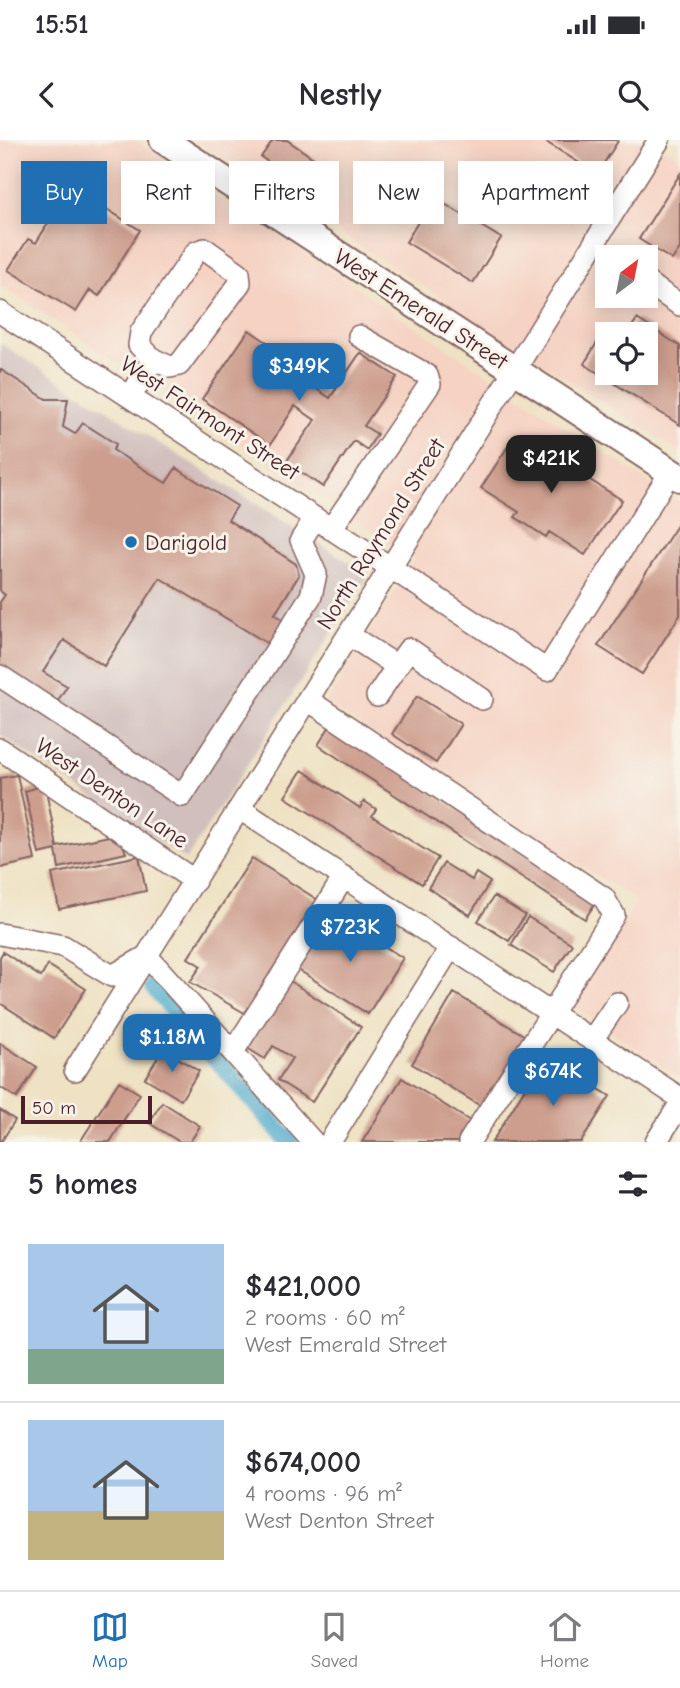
<!DOCTYPE html>
<meta charset="utf-8">
<style>
body{margin:0;font-family:"Comic Neue",sans-serif;background:#f7f7f7;color:#2b2b33;height:100vh;display:flex;flex-direction:column;font-size:26px;white-space:nowrap}
*{box-sizing:border-box;margin:0}
p{font-size:23px;color:#7c7c81}
.icon{flex:none;width:38px;height:38px;fill:none;stroke:currentColor;stroke-width:2;stroke-linecap:round;stroke-linejoin:round}
.map{position:relative;height:1002px;overflow:hidden}
.sheet{display:flex;flex-direction:column;background:#fff;flex:1}
.sheet>*{flex:none}
.top-card{position:absolute;left:21px;top:21px;width:639px;height:63px;display:flex;gap:14px}
.needle{width:46px;rotate:32deg}
.buttons{position:absolute;left:595px;top:105px;display:grid;gap:14px}
.buttons a{display:grid;place-items:center;width:63px;height:63px;border-radius:0px;background:#fff;box-shadow:0 4px 18px #0003;font-size:35px}
.scale{position:absolute;left:21px;bottom:18px;width:131px;box-sizing:border-box;padding-left:7px;border:4px solid #4a1f2b;border-top:0;font-size:19px;line-height:24px;white-space:nowrap;color:#4a1f2b;-webkit-text-stroke:5px #f7f3e8;paint-order:stroke}
.price{position:absolute;translate:-50% -60px;padding:0 16px;border-radius:14px;background:#1f6fb2;color:#fff;font-size:23px;line-height:46px;filter:drop-shadow(0 2px 4px #0008)}
.price::after{content:'';position:absolute;left:50%;top:42px;width:21px;height:16px;margin-left:-10px;background:inherit;clip-path:polygon(0 0,100% 0,50% 100%)}
.price.current{background:#222;color:#fff}
ul{padding:0;list-style:none}
li{display:flex;align-items:center;gap:21px;height:175px;padding:0 28px}
li+li{border-top:2px solid #e1e1e2}
li span{display:grid;place-items:center;flex:none;width:196px;height:140px;border-radius:0px;color:#555}
li>.icon{margin-inline-start:auto}
span .icon{width:84px;height:84px;fill:#fffc;stroke-width:1}
li b{font-size:30px}
h2{display:flex;justify-content:space-between;align-items:center;height:84px;padding:0 28px;font-size:30px}
.chip{padding:0 24px;border-radius:0px;background:#fff;box-shadow:0 4px 18px #0003;font-size:24px;line-height:63px}
.chip.current{background:#1f6fb2;color:#fff}
.status{display:flex;justify-content:space-between;align-items:center;height:49px;padding:0 35px;background:#fff;direction:ltr}
.status svg{height:19px;fill:currentColor}
header{display:flex;justify-content:space-between;align-items:center;height:91px;padding:0 28px;background:#fff;font-size:32px;font-weight:700}
.tabs{display:flex;justify-content:space-around;align-items:center;height:98px;border-top:2px solid #e1e1e2;background:#fff;font-size:19px;color:#7c7c81}
.tabs a{display:grid;justify-items:center;gap:4px}
.tabs .current{color:#1f6fb2}
.map>svg:first-child{display:block}
.built{fill:#f5d2c2;fill-rule:evenodd}
.industrial{fill:#d1bfbd}
.lines{fill:none;stroke-linecap:round;stroke-linejoin:round}
.canal{stroke:#4faccd;stroke-width:18}
.building{fill:#cd9e8e}
.minor-casing{stroke:#846361;stroke-width:24}
.major-casing{stroke:#846361;stroke-width:30}
.minor{stroke:#fff;stroke-width:21}
.major{stroke:#fff;stroke-width:26}
.poi-dot{fill:#1f6fb2;stroke:#f7f3e8;stroke-width:2.5}
.labels{text-anchor:middle;dominant-baseline:central;stroke-width:6;stroke-linejoin:round;paint-order:stroke}
.street-label{font-size:23px;fill:#4a1f2b;stroke:#f7f3e8}
.poi-label{font-size:23px;fill:#4a1f2b;stroke:#f7f3e8;text-anchor:start}
</style>
<div class="status"><b>15:51</b><svg viewBox="0 0 49 12"><path d="M0 12V9h3v3zM5 12V6h3v6zM10 12V3h3v9zM15 12V0h3v12zM26 1h20v11H26zM47 4h2v5h-2z"/></svg></div>
<header><svg class="icon" aria-label="back" viewBox="0 0 24 24"><path d="M15 5l-7 7 7 7"/></svg>Nestly<svg class="icon" aria-label="search" viewBox="0 0 24 24"><circle cx="10" cy="10" r="6"/><path d="M15 15l6 6"/></svg></header>
<div class="map">
<svg width="680" height="1002" viewBox="0 0 680 1002">
<rect width="100%" height="100%" fill="#f7f3e8"/>
<filter id="ink" filterUnits="userSpaceOnUse"><feTurbulence type="fractalNoise" baseFrequency=".0143" numOctaves="2"/><feDisplacementMap in="SourceGraphic" scale="14" xChannelSelector="R" yChannelSelector="G"/><feConvolveMatrix kernelMatrix="1 2 1 2 8 2 1 2 1" color-interpolation-filters="sRGB"/></filter>
<filter id="wash" filterUnits="userSpaceOnUse"><feTurbulence type="fractalNoise" baseFrequency=".00686" numOctaves="4" result="noise"/><feDisplacementMap in="SourceGraphic" scale="28" xChannelSelector="R" yChannelSelector="G"/><feGaussianBlur stdDeviation="1.57" result="paint"/><feColorMatrix in="noise" values="0 0 0 0 0 0 0 0 0 0 0 0 0 0 0 0 0 1.4 0 .05"/><feComposite in="paint" operator="in"/></filter>
<g filter="url(#wash)">
<rect width="100%" height="100%" fill="#efe2c4"/>
<path class="built" d="M0 0H135L680 363V938L571 865 637 761 326 563 414 419 0 145Z
M195 0H651L680 18V312ZM607 117H646V156H607ZM607 194H646V233H607Z"/>
<path class="industrial" d="M0 203 369 435 186 720 0 595Z"/>
<g class="lines">
<path class="canal" d="M153 847 289 1002"/>
</g>
<g id="blocks">
<path class="building" d="M273 0H287L335 33 319 57 261 17Z
M543 0H615L618 1 597 34Z
M680 34V108L672 120 639 99Z
M433 57 501 98 473 143 406 102Z
M89 58 140 90 99 156 90 150 76 172 8 130 28 99 36 103 63 59 81 71Z
M637 179 680 206V285L584 224 598 201 607 206V233H646V194H627Z
M249 190 317 236 311 245 330 258 360 213 397 237 364 286 377 294 367 310 354 301 323 347 286 322 315 280 295 266 270 305 202 259Z
M0 229 46 259H68L63 287 75 294 83 283 116 304 113 310 166 343 176 328 237 366 228 380 296 424 299 435 275 474 285 481 270 505 160 438 104 526 64 500 43 532 67 546 57 562 0 531V462L5 455 0 451Z
M516 294 622 360 585 415 549 392 546 397 515 377 519 372 481 348Z
M680 381V475L642 534 598 506Z
M417 556 461 584 436 623 392 594Z
M330 586 597 760 585 779 318 605Z
M302 630 360 668 364 661 376 669 372 676 438 718 422 744 285 657Z
M17 635 35 720 0 728V638Z
M45 645 57 707 119 694 126 713 59 728 56 710 39 714 25 651Z
M139 716 146 751 59 769 52 734Z
M252 718 321 762 250 876 190 842 201 826 188 818Z
M444 723 472 740 476 733 490 742 470 775 428 748Z
M494 756 525 775 509 801 478 781Z
M332 773 403 818 368 874 297 829Z
M528 777 572 804 554 832 511 805Z
M3 812 41 837 48 825 86 849 54 898 0 863V817Z
M290 841 361 887 312 962 278 940 292 918 273 906 265 919 247 908Z
M454 853 527 897 484 968 412 924Z
M0 903 37 927 17 958 0 947Z
M163 909 199 931 181 960 145 938Z
M545 916 610 956 581 1002H492Z
M402 938 473 983 461 1002H362Z
M119 941 140 954 110 1002H80Z
M162 962 200 986 190 1002H180L149 983Z
M0 970 15 980 1 1002H0Z"/>
</g>
</g>
<g filter="url(#ink)">
<use href="#blocks" fill-opacity="0" stroke="#846361" stroke-width="2"/>
<g class="lines">
<defs>
<path id="minor" d="M646 142 680 165
M0 172 547 530 671 331
M131 256 153 219 139 205 141 192 196 112 205 109 239 133 240 143 179 225 170 227 153 219
M331 389 430 244 427 235 359 196
M349 495 397 526 409 509 482 559
M0 536 182 656 311 456 316 434 301 400 315 378
M377 556 397 526
M308 560 604 758 614 775 469 1002
M0 609 195 741
M240 669 680 958
M0 794 63 806 112 836 147 816 313 1002
M592 900 617 863
M233 912 344 737
M75 930 659 0
M330 1002 451 807
M656 1002 680 964"/>
<path id="major" d="M163 0 680 338"/>
</defs>
<use href="#minor" class="minor-casing"/>
<use href="#major" class="major-casing"/>
<use href="#minor" class="minor"/>
<use href="#major" class="major"/>
</g>
</g>
<circle class="poi-dot" cx="131" cy="402" r="7"/>
<g class="labels">
<g class="street-label">
<text transform="translate(421 169) rotate(33)">West Emerald Street</text>
<text transform="translate(210 278) rotate(33)">West Fairmont Street</text>
<text transform="translate(381 394) rotate(-58)">North Raymond Street</text>
<text transform="translate(112 653) rotate(34)">West Denton Lane</text>
</g>
<g class="poi-label">
<text x="145" y="402">Darigold</text>
</g>
</g>
</svg>
<div class="buttons">
<a><svg class="needle" viewBox="-14 -14 28 28"><path d="M0-13l5 13h-10z" fill="#e53935"/><path d="M0 13l5-13h-10z" fill="#7c7c81"/></svg></a>
<a><svg class="icon" aria-label="locate" viewBox="0 0 24 24"><circle cx="12" cy="12" r="6"/><path d="M12 2v4M12 18v4M2 12h4M18 12h4"/></svg></a>
</div>
<div class="scale">50 m</div>
<b class="price" style="left:299px;top:263px">$349K</b>
<b class="price current" style="left:551px;top:355px">$421K</b>
<b class="price" style="left:350px;top:824px">$723K</b>
<b class="price" style="left:172px;top:934px">$1.18M</b>
<b class="price" style="left:553px;top:968px">$674K</b>
<div class="top-card">
<a class="chip current">Buy</a>
<a class="chip">Rent</a>
<a class="chip">Filters</a>
<a class="chip">New</a>
<a class="chip">Apartment</a>
</div>
</div>
<section class="sheet">
<h2>5 homes<svg class="icon" aria-label="filters" viewBox="0 0 24 24"><path d="M4 7h16M4 17h16"/><circle cx="9" cy="7" r="2"/><circle cx="15" cy="17" r="2"/></svg></h2>
<ul>
<li><span style="background:linear-gradient(#a9c7e8 75%,#7fa58c 0)"><svg class="icon" aria-label="home" viewBox="0 0 24 24"><path d="M3 11l9-7 9 7M6 9v11h12V9"/></svg></span><div><b>$421,000</b><p>2 rooms · 60 m²</p><p>West Emerald Street</p></div></li>
<li><span style="background:linear-gradient(#a9c7e8 65%,#c2b280 0)"><svg class="icon" aria-label="home" viewBox="0 0 24 24"><path d="M3 11l9-7 9 7M6 9v11h12V9"/></svg></span><div><b>$674,000</b><p>4 rooms · 96 m²</p><p>West Denton Street</p></div></li>
</ul>
</section>
<nav class="tabs">
<a class="current"><svg class="icon" aria-label="map" viewBox="0 0 24 24"><path d="M3 6l6-2 6 2 6-2v14l-6 2-6-2-6 2zM9 4v14M15 6v14"/></svg>Map</a>
<a><svg class="icon" aria-label="saved" viewBox="0 0 24 24"><path d="M7 4h10v16l-5-4-5 4z"/></svg>Saved</a>
<a><svg class="icon" aria-label="home" viewBox="0 0 24 24"><path d="M3 11l9-7 9 7M6 9v11h12V9"/></svg>Home</a>
</nav>
